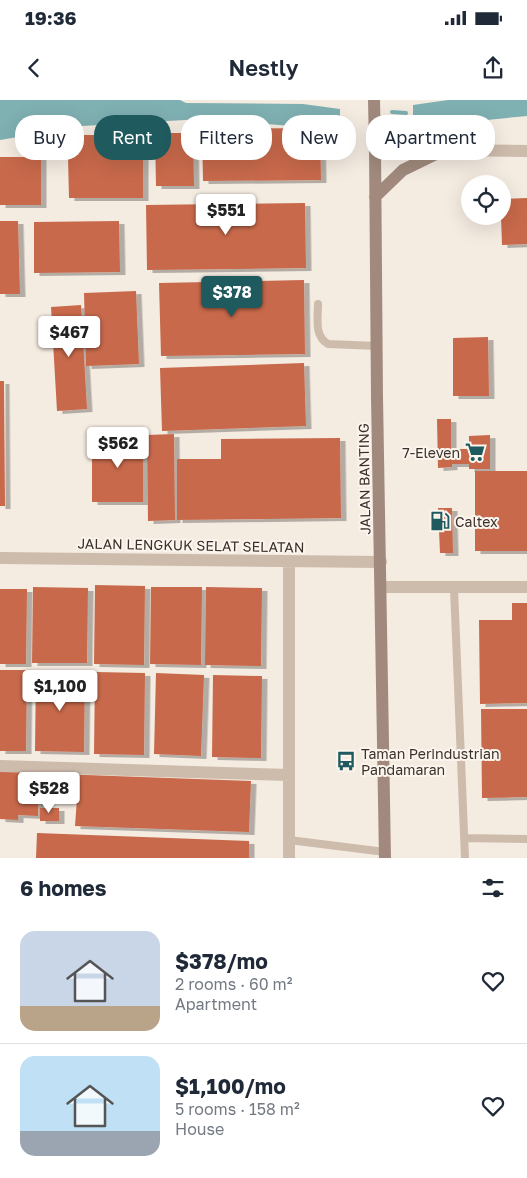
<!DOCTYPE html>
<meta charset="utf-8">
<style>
body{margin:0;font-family:"Golos Text",sans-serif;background:#f2f2f3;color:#1f2937;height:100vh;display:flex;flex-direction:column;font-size:19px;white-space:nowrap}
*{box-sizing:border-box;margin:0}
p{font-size:16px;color:#747a83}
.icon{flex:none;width:28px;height:28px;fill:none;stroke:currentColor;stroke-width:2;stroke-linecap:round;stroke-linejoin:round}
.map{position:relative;height:758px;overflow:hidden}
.side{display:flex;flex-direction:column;background:#fff;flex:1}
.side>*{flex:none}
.guide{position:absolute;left:15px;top:15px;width:498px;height:45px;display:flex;gap:10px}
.fabs{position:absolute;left:461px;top:75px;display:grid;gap:10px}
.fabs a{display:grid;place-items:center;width:50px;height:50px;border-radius:50%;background:#fff;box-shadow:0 5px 20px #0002;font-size:25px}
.price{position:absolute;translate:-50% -42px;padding:0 11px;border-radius:5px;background:#fff;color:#222;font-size:16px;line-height:32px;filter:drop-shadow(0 1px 2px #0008)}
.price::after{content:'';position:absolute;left:50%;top:30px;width:15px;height:11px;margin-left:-8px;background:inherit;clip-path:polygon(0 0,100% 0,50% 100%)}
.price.selected{background:#1f5a5e;color:#fff}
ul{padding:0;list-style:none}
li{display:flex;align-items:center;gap:15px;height:125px;padding:0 20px}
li+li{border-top:1px solid #e0e1e3}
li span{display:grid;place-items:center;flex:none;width:140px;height:100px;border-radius:15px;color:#555}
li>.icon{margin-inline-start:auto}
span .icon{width:60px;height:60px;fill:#fffc;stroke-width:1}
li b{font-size:21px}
h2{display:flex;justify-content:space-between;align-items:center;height:60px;padding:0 20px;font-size:21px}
.chip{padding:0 18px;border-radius:20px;background:#fff;box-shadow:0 5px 20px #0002;font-size:18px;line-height:45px}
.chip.selected{background:#1f5a5e;color:#fff}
.status{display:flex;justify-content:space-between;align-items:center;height:35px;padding:0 25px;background:#fff;direction:ltr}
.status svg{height:14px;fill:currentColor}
header{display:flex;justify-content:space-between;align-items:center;height:65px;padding:0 20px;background:#fff;font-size:22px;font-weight:600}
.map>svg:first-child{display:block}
.water{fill:#7fb0b2}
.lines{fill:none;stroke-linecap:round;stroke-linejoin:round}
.stream{stroke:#7fb0b2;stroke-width:4}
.building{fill:#c8694b;filter:url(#shadow)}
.lane{stroke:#cdbbac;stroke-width:8}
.street{stroke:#cdbbac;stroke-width:12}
.secondary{stroke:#a18a7d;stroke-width:12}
.labels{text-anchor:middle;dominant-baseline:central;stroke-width:4;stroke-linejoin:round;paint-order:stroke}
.poi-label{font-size:14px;fill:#3b302b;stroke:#fbf5ee;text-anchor:start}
.street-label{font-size:14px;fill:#3b302b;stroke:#fbf5ee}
</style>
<div class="status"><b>19:36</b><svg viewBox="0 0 49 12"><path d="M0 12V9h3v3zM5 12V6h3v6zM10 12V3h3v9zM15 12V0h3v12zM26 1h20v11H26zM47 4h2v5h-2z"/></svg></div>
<header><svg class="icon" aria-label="back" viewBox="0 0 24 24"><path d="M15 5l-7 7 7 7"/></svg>Nestly<svg class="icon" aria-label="share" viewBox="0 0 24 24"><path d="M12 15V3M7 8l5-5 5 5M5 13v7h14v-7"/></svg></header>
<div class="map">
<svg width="527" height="758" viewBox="0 0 527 758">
<defs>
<filter id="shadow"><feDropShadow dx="5.5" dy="3" stdDeviation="0" flood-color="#0004"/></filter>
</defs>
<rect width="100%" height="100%" fill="#f4ebe1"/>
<path class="water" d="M0 0H180L186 3 303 4 340 9V21L292 26 202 19 82 26 0 40Z
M448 0H527V16L413 27V5Z"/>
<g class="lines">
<path class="stream" d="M392 12 406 13"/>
</g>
<path class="building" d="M320 28 321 80 203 81 202 29Z
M155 33H193L194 86H156Z
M74 35H143V98H69L68 57H74Z
M0 57H41V105H0Z
M527 98V144L502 145 501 116H502V99Z
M305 103 306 168 147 170 146 105Z
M0 121H18L20 194H0Z
M119 121 120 172 34 173V122Z
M304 180 305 254 161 256 159 183Z
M136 191 139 264 86 266 84 193Z
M81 205 87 309 57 311 51 207Z
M488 237 489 296H453V238Z
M304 263 306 326 162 331 160 268Z
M0 281H4L5 406H0Z
M437 319H451V349H469V336L490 335V369H469V364H452V367L438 368Z
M174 334 175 420 148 421 147 335Z
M92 337H143V402H92Z
M340 338 341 418 177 420V359H221V339Z
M475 371H527V451H475Z
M438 408H452L453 453H440Z
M95 485 145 486 144 565 94 564Z
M33 487 88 488 87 563H32Z
M151 487H202L201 565 150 564Z
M206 487 262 488 261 566 205 565Z
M0 489H27L26 564H0Z
M512 503H527V603L480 604 479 520H512Z
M0 570H27L26 651H0Z
M36 571 85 572 84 652 35 651Z
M95 572 145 573 144 655 94 654Z
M156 573 204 575 201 656 154 654Z
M213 575 262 576 261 658 212 657Z
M481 609H527V697L482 698Z
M0 672H20L19 683 39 684 38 716 18 715V720L0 719Z
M59 674 251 681 249 732 75 726 77 698H58Z
M40 708H59V721H40Z
M37 733 249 741V758H36Z"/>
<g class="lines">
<path class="lane" d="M318 204C318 219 314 236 328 244L377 246
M454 488 465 758
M465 738 527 739
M289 740 385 752"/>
<path class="street" d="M375 46 444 50 527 51
M0 458 381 462
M381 487H527
M0 666 289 675
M289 758V462"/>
<path class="secondary" d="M374 0 375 46 377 297 385 758
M375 97 403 70 444 50"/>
</g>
<defs>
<symbol id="supermarket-bare" viewBox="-9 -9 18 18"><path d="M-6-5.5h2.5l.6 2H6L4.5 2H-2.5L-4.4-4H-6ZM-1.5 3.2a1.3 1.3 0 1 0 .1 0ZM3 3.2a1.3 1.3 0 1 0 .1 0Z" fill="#1f5a5e" stroke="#fbf5ee" stroke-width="2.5" paint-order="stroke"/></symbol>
<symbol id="fuel-bare" viewBox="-9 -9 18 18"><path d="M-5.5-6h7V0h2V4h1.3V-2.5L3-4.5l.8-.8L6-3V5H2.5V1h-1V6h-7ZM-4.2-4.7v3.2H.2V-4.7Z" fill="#1f5a5e" stroke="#fbf5ee" stroke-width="2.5" paint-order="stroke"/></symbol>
<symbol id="bus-bare" viewBox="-9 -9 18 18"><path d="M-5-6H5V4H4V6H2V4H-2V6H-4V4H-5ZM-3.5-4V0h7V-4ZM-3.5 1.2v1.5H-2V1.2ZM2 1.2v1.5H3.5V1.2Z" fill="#1f5a5e" stroke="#fbf5ee" stroke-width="2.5" paint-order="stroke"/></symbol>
</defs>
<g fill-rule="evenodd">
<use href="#supermarket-bare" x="461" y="338" width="28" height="28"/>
<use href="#fuel-bare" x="426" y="407" width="28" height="28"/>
<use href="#bus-bare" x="332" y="647" width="28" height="28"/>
</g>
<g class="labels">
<g class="poi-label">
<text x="460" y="352" text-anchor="end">7-Eleven</text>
<text x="455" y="421">Caltex</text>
<text x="361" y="653">Taman Perindustrian<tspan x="361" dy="16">Pandamaran</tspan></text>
</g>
<g class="street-label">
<text transform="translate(364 379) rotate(-91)">JALAN BANTING</text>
<text transform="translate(191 445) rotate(1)">JALAN LENGKUK SELAT SELATAN</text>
</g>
</g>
</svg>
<div class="fabs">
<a><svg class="icon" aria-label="locate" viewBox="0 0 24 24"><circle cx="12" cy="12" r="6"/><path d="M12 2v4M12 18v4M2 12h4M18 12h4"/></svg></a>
</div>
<b class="price" style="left:226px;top:136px">$551</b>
<b class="price selected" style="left:232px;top:218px">$378</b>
<b class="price" style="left:69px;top:258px">$467</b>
<b class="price" style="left:118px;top:369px">$562</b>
<b class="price" style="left:60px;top:612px">$1,100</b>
<b class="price" style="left:49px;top:714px">$528</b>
<div class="guide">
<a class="chip">Buy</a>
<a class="chip selected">Rent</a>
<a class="chip">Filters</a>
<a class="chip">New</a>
<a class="chip">Apartment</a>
</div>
</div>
<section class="side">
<h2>6 homes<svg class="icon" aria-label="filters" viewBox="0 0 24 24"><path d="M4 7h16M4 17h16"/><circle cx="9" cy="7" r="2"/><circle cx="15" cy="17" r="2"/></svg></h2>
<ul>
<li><span style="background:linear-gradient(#c9d6e8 75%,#b9a48a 0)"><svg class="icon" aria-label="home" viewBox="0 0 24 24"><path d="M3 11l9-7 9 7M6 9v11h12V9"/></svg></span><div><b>$378/mo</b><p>2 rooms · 60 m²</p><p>Apartment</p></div><svg class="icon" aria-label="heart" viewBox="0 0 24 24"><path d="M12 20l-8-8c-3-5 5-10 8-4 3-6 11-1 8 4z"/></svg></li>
<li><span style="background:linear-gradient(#bfe0f5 75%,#9aa5b1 0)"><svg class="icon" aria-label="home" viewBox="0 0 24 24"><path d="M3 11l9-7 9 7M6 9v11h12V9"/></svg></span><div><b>$1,100/mo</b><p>5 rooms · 158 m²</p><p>House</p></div><svg class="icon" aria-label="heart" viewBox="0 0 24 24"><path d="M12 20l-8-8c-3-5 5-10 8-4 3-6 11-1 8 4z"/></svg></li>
</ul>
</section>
